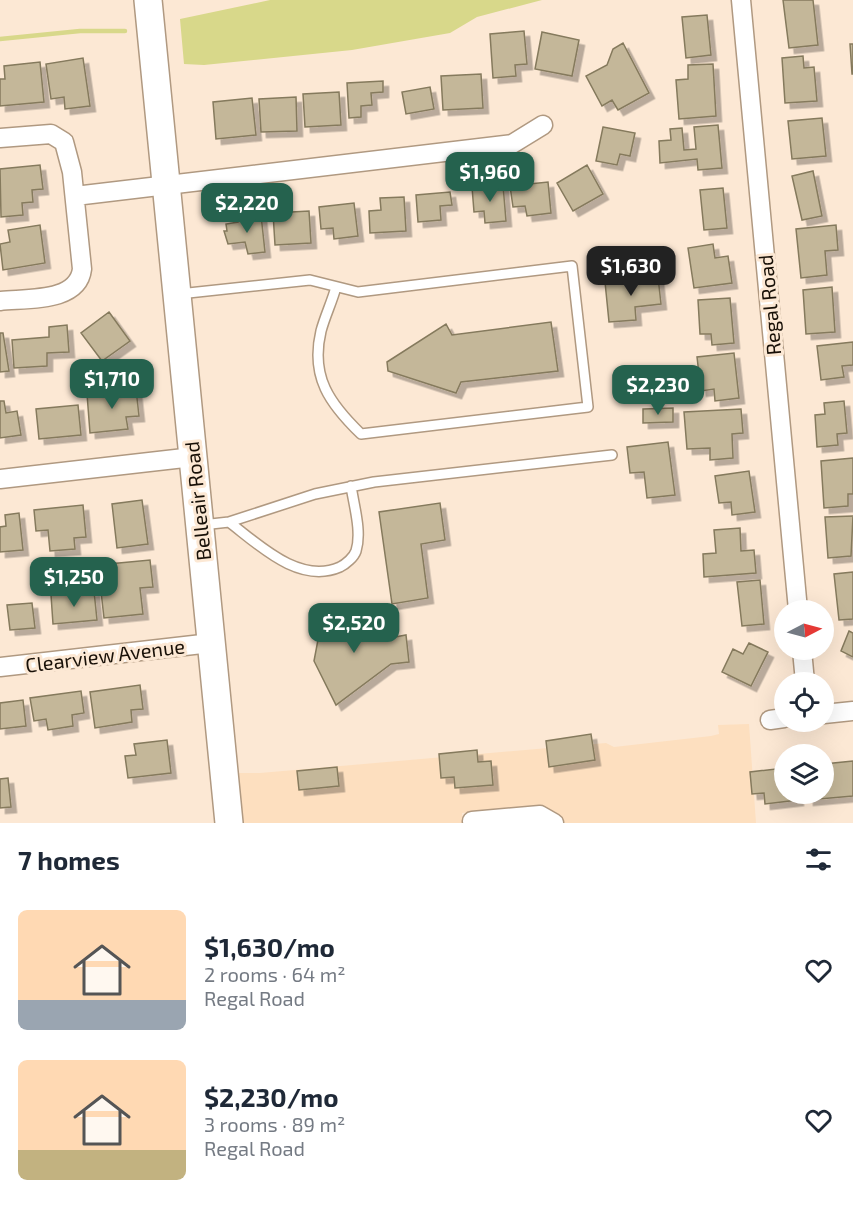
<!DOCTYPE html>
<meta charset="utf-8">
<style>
body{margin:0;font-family:"Exo 2",sans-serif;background:#f2f2f3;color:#1f2937;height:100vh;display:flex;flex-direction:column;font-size:22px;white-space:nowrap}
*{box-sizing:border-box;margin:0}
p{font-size:20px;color:#747a83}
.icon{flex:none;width:33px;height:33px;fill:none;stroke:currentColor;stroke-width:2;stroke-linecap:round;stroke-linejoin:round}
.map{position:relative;height:823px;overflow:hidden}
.side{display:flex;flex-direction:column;background:#fff;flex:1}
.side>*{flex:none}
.needle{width:39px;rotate:84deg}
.buttons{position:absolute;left:774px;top:600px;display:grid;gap:12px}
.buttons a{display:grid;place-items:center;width:60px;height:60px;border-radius:50%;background:#fff;box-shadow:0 6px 24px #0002;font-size:30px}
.price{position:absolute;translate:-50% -51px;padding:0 14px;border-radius:12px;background:#25624e;color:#fff;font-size:20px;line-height:39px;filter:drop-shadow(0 2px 3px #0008)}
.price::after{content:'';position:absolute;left:50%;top:36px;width:18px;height:14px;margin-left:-9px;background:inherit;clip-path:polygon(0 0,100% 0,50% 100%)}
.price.current{background:#222;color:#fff}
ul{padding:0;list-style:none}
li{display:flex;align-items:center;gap:18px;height:150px;padding:0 18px}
li span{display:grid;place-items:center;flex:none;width:168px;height:120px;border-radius:9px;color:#555}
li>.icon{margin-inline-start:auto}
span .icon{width:72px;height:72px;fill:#fffc;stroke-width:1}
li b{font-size:26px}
h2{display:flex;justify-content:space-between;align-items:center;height:72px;padding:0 18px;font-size:26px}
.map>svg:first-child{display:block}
.built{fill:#fddfbf}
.water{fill:#d8d88a}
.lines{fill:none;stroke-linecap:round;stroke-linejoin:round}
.stream{stroke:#d8d88a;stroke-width:4.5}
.building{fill:#c4b799;stroke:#857a5d;stroke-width:1.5;filter:url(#shadow)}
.service-casing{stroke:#b09981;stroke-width:12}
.minor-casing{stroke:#b09981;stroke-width:21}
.secondary-casing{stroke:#b09981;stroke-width:30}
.service{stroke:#fff;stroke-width:9}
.minor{stroke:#fff;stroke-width:18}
.secondary{stroke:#fff;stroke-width:27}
.labels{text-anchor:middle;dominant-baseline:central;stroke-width:6;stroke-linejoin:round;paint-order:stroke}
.street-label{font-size:20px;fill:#181007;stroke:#fce8d4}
</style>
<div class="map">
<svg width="853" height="823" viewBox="0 0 853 823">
<defs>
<filter id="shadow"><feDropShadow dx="5.5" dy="5.5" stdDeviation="0" flood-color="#0004"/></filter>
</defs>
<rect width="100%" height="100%" fill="#fce8d4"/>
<path class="built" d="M749 724 756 823H565L556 812 540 807H525L462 813 463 823H238L233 773H260L606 743 614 747 711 736 719 734 718 725Z"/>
<path class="water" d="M270 0H542L477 17 450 33 352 50 204 65 184 64 180 19Z"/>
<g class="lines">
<path class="stream" d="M0 39 80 31H125"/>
</g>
<path class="building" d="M783 0H813L818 45 789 48Z
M707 15 711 55 686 58 682 17Z
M524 31 527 64 515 65 516 76 493 78 490 34Z
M542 32 579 40 572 76 535 69Z
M623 43 649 93 618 110 612 100 602 106 586 76 607 65 613 49Z
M850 44H853V74H852Z
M803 56 804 68 814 67 817 101 785 103 782 58Z
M83 58 90 106 65 109 64 97 51 99 46 64Z
M40 62 44 102 0 106V79H5L4 66Z
M713 64 716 116 679 119 676 80 688 79V65Z
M481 74 483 108 443 110 441 76Z
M383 81V92L371 93 372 105 361 106V117L349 118 347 83Z
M430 87 434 109 406 114 402 92Z
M339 92 341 125 305 127 303 94Z
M296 97 297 131 261 132 259 99Z
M252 98 256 135 216 139 213 102Z
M822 118 826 156 792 159 788 121Z
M718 125 722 168 698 170 697 159 660 163 659 141 671 140 670 129 682 128 684 150 696 149 694 127Z
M603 127 635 133 630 156 620 154 617 165 596 161Z
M40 165 43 189 32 190 33 202 22 203 23 215 1 217 0 169Z
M587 165 603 194 573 211 557 183Z
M813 171 822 216 802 220 792 176Z
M548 182 551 213 527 216 525 206 513 207 510 186Z
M503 185 506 221 485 223 484 211 474 212 472 187Z
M723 188 727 228 704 230 700 190Z
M450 192 452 205 440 206 441 220 418 222 416 195Z
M404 197 406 231 370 233 369 211 381 210 380 198Z
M354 203 358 236 334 239 333 228 321 229 319 207Z
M309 211 311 243 275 245 273 213Z
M256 214 261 215 265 252 248 254 245 242 228 244 224 231H227L226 224 238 222V220L248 219V215Z
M40 225 45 263 3 270 0 244 10 242 8 230Z
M836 225 838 250 825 251 827 275 801 278 796 229Z
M713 244 715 258 728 256 732 283 694 288 688 248Z
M658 277 661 304 635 307 636 320 609 322 605 282Z
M832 287 835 332 806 334 803 290Z
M730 298 734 343 712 345 711 334H700L698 300Z
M109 312 130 341 102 361 81 333Z
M551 322 558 371 461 382 456 393 388 371 387 362 446 324 452 335Z
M67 325 69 352 47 353V366L14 368 12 340 49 337V327Z
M0 333H3L9 371 0 372Z
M853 342V365L842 366 844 377 821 380 817 346Z
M734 353 739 398 715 401 714 389 701 391 697 357Z
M136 389 139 416 126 417 128 429 90 433 87 394Z
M0 401H4L6 413 17 411 21 435 0 438Z
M844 401 847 433 837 434 838 445 817 447 815 415 825 414 824 403Z
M78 405 81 435 39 439 36 409Z
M673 408V422L643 423V409Z
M741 409 743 433 732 434 733 458 710 460V448L687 449 684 412Z
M668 442 675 495 647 498 644 472 630 473 627 447Z
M853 458V494H848V506L824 508 821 461Z
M749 471 755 512 732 515 731 502 719 503 715 476Z
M142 500 148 544 117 548 112 504Z
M440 503 445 540 421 544 428 598 392 604 379 512Z
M83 505 86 537 74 538 75 549 50 551 48 530 36 531 34 510Z
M19 513 23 550 0 552V527L6 526 5 515Z
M853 516 851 556 828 558 825 517Z
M740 528 741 551 754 550 756 573 704 577 703 554 716 553 714 530Z
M150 560 153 587 140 588 143 614 104 618 98 565Z
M853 572V619L839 620 834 574Z
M760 580 764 624 742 626 737 582Z
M94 591 97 620 53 624 51 595Z
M32 603 35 628 10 630 7 605Z
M324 608 390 638 406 635 409 662 391 664 336 705 314 661Z
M849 631 853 633V657L841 651Z
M749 643 768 652 751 686 722 672 733 649 743 654Z
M140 685 143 709 131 710 132 722 95 728 90 692Z
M81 691 84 713 72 715 73 726 48 730 46 719 34 721 30 698Z
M23 700 26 726 0 729V703Z
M591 734 595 760 549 767 546 741Z
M167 740 171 773 128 778 125 756 136 755 134 744Z
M477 750 478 762 491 761 493 785 455 788 454 777 441 778 439 754Z
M853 761V796L808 800V794H824V764Z
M337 767 339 786 299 790 297 771Z
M784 768V794H797L798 800 765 804 764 793 752 794 750 772Z
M8 778 11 807 0 808V779Z"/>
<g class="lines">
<defs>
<path id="service" d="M179 294 310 280 358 292 572 266 588 407 361 434C330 404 310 377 321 331 325 316 332 302 336 287
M229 522C258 544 299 585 340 567 346 564 354 557 356 551 362 532 354 506 351 486
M202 525 229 522 315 494 374 482 612 455"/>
<path id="minor" d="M741 0 798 610
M0 138 51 134 64 142 72 172 82 269C78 303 26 298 0 301
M75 196 512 144 543 125
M0 479 193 457
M802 650 805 682
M0 667 211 643
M824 714 853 711
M770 720 784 718
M472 821 540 815 554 823"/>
<path id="secondary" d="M148 0 229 823"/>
</defs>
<use href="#service" class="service-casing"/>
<use href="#minor" class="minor-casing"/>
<use href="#secondary" class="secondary-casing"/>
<use href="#service" class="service"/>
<use href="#minor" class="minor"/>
<use href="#secondary" class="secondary"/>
</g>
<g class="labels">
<g class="street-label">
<text transform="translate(769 305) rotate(-95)">Regal Road</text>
<text transform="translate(197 501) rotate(-96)">Belleair Road</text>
<text transform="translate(105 655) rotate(-7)">Clearview Avenue</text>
</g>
</g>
</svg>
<div class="buttons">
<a><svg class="needle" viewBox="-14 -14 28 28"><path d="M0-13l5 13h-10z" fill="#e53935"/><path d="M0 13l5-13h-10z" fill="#747a83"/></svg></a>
<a><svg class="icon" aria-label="locate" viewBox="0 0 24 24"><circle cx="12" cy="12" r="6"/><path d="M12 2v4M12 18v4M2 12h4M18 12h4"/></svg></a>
<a><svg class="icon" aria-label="layers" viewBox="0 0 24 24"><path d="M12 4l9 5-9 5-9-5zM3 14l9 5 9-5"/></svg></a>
</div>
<b class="price" style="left:490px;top:203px">$1,960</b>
<b class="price" style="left:247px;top:234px">$2,220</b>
<b class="price current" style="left:631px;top:297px">$1,630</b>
<b class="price" style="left:112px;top:410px">$1,710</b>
<b class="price" style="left:658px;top:416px">$2,230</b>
<b class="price" style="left:74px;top:608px">$1,250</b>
<b class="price" style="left:354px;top:654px">$2,520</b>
</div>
<section class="side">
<h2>7 homes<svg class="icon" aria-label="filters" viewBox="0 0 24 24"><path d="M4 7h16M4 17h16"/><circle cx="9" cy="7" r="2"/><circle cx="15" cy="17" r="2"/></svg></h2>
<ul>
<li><span style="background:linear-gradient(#ffd9b3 75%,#9aa5b1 0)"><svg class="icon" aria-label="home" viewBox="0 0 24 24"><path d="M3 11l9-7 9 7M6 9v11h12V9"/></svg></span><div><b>$1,630/mo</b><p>2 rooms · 64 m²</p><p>Regal Road</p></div><svg class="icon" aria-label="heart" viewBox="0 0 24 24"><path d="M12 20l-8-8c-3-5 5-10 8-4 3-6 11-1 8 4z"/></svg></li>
<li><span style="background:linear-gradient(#ffd9b3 75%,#c2b280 0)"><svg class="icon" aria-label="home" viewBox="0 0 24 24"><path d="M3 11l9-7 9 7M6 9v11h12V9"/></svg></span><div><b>$2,230/mo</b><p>3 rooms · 89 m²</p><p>Regal Road</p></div><svg class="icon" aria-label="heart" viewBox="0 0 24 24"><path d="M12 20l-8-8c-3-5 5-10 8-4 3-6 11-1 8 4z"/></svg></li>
</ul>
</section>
